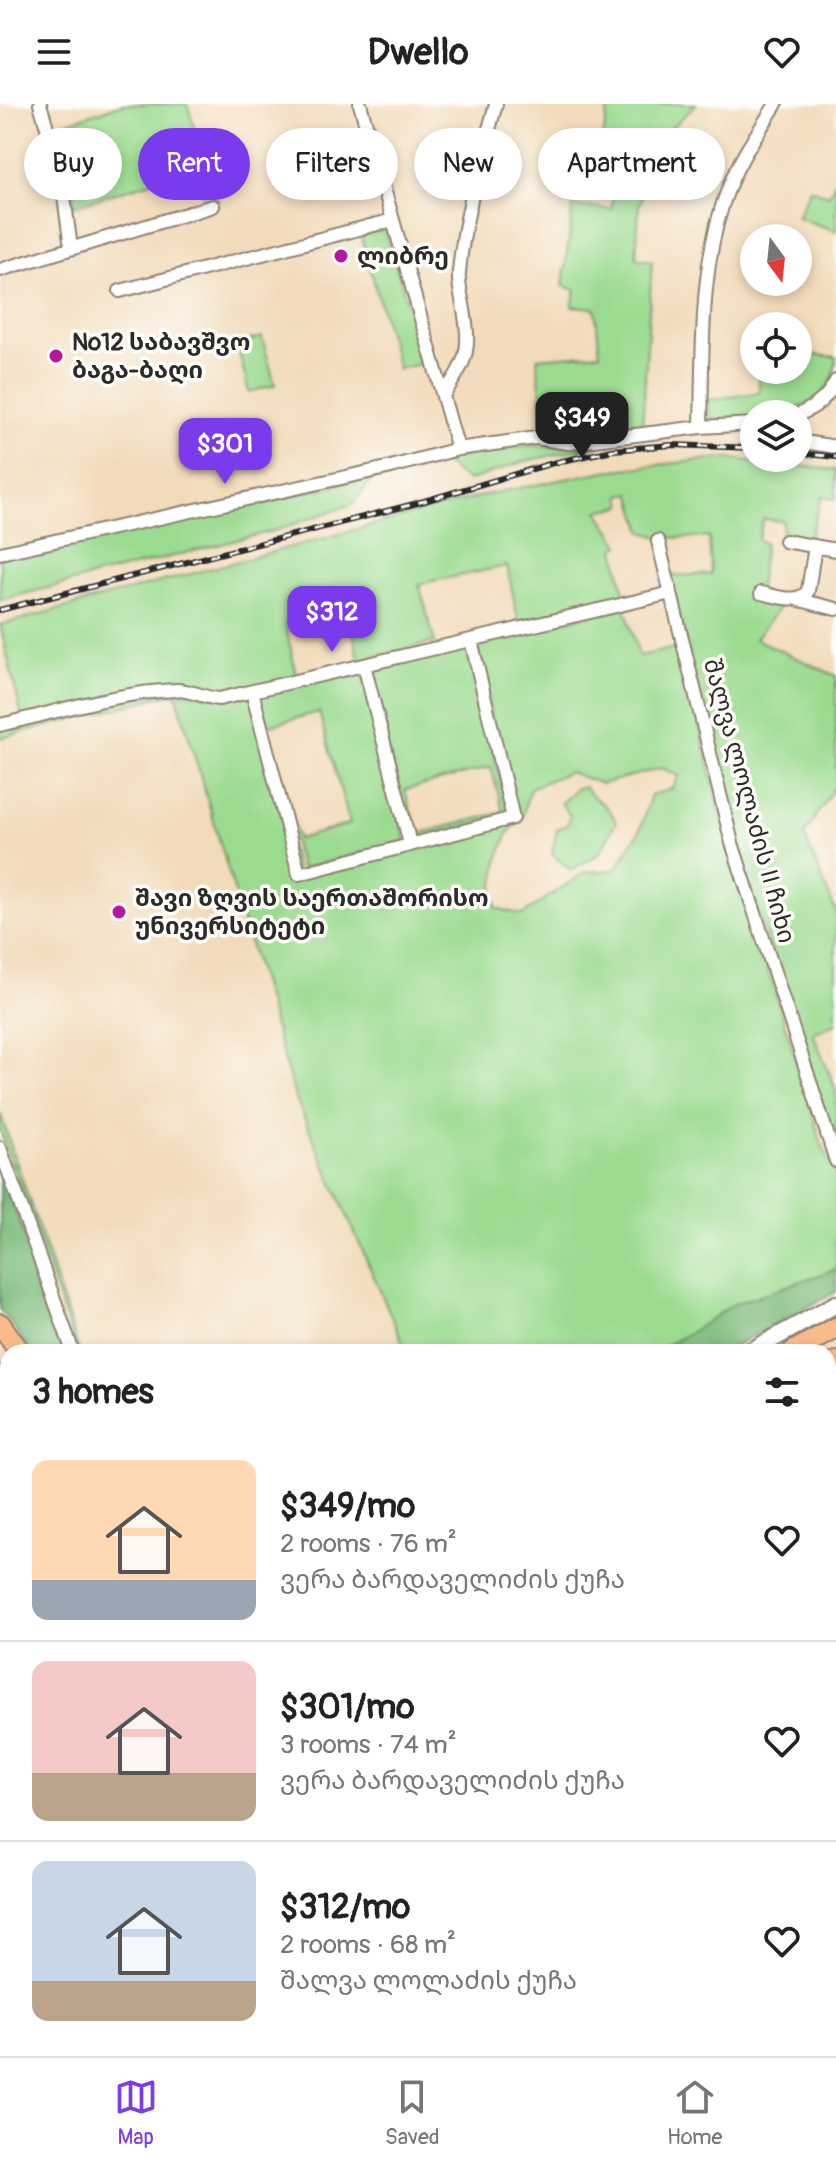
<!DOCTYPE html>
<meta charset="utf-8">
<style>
body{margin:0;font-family:Pangolin,"Noto Sans Georgian",sans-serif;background:#f6f6f6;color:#222;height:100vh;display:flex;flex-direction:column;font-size:30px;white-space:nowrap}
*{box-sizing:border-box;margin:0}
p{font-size:26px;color:#767676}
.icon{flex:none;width:44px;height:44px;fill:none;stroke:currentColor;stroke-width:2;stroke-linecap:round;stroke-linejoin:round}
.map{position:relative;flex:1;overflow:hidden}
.panel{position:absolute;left:0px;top:1240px;width:836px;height:712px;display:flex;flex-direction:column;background:#fff;border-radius:24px 24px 0 0;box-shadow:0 4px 12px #0003}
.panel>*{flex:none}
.banner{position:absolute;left:24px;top:24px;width:788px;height:72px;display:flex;gap:16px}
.needle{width:52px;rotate:165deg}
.tools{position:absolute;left:740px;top:120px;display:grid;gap:16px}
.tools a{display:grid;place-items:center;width:72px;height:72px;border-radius:50%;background:#fff;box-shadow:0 4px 12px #0003;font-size:40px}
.price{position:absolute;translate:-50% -68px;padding:0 18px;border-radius:16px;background:#7c3aed;color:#fff;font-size:26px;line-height:52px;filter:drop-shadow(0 2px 4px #0008)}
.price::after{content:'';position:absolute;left:50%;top:48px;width:24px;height:18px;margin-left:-12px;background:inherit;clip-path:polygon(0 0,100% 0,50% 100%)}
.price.active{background:#222;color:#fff}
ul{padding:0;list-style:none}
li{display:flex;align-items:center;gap:24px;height:200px;padding:0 32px}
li+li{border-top:2px solid #e0e0e0}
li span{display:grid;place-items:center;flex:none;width:224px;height:160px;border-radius:16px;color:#555}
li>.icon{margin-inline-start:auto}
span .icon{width:96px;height:96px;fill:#fffc;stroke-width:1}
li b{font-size:34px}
h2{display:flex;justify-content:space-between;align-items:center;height:96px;padding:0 32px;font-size:34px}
.tag{padding:0 28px;border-radius:36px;background:#fff;box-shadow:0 4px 12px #0003;font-size:28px;line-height:72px}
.tag.active{background:#7c3aed;color:#fff}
header{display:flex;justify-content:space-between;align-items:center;height:104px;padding:0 32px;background:#fff;font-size:36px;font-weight:700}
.dock{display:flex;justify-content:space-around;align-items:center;height:112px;border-top:2px solid #e0e0e0;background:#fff;font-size:22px;color:#767676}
.dock a{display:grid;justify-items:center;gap:4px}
.dock .active{color:#7c3aed}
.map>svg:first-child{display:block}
.green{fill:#9bdb90;stroke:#63835e;stroke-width:2;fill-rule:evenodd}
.forest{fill:#7cbb7a;stroke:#547352;stroke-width:2}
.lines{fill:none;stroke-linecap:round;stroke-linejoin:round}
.stream{stroke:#3fafb9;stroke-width:3}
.canal{stroke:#3fafb9;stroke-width:11}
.minor-casing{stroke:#8e8373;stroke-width:16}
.tertiary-casing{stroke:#8e8373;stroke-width:20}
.primary-casing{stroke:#8e8373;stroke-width:24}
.trunk-casing{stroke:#8e8373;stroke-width:24}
.minor{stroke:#fff;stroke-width:12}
.tertiary{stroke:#fff;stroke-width:16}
.primary{stroke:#fabb8b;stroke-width:20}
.trunk{stroke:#fabb8b;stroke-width:20}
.rail-casing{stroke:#2b2b2b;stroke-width:6}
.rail{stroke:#fdfcf7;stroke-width:3;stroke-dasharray:9;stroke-linecap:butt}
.poi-dot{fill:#b5179e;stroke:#fdfcf7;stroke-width:3}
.labels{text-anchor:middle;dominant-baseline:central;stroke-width:7;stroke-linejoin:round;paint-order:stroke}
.poi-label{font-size:24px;font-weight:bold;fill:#2b2b2b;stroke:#fdfcf7;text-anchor:start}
.street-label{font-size:24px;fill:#2b2b2b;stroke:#fdfcf7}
</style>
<header><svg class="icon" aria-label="menu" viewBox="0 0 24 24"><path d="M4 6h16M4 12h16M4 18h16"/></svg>Dwello<svg class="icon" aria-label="heart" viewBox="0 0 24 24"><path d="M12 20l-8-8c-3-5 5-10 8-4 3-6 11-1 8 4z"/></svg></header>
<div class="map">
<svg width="836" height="1952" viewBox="0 0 836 1952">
<rect width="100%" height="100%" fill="#fdfcf7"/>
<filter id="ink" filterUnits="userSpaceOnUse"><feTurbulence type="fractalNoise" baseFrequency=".0125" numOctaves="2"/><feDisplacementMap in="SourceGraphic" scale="16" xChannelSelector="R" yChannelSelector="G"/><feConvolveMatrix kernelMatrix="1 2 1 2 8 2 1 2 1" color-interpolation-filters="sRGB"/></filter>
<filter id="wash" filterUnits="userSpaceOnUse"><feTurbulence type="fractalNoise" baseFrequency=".006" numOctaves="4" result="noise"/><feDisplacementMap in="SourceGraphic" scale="32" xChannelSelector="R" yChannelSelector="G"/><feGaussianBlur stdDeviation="1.8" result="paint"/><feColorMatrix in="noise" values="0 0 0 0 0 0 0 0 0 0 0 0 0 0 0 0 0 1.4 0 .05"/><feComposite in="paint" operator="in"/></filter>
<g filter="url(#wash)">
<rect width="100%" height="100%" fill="#f2dbbb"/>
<path class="green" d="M122 0H187L218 97H205L195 65 73 102 74 70 59 21Z
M609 0H696L663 32 639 102 636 154 652 157 642 326 576 333 545 330 537 254 600 249 595 204 572 202 576 186 563 182 573 102 611 105 618 67 598 61Z
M836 76V127L797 113 810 85 829 91Z
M385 126 425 259 398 265 361 131Z
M262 233 275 281 249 288 237 240Z
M798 249 836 253C836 299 792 310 754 310V313L729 318 713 315 709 310 707 296 759 289V266H798Z
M613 338 522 358 468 377 440 356 529 341 568 343Z
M721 354 836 366V396L822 392 808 438 782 433 783 417 763 415 758 436 765 439 758 491 785 496 755 535 836 572V680L804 731 836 808V919L813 929 836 986V1042L735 741 669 472 711 470 709 433 663 434 643 428 631 389 621 391 623 402 598 407 620 441 615 444 625 494 519 520 507 462 419 480 435 538 359 556 348 505 285 519 297 573 219 592 185 583 22 613 0 521 485 391 605 367Z
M374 373 353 400 273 427 0 496V453Z
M625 503 639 552 681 543 722 715 822 1041 836 1070V1165L653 1248H407L295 993 176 589 0 634V623L141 593 179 588 251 590 297 771 516 715 474 538ZM662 664 679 672 672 685 651 691 639 728 615 766 585 768 522 811 496 804 493 787 498 756 508 729 522 713 530 684 569 668 601 680Z
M469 539 508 711 412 736 366 562ZM491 663 503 708 417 730 405 686Z
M362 565 406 737 301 765 255 591ZM319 608 350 720 298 735 267 622Z
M584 683C597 700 608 698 616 718L599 750 571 766 552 750 557 725 567 721 570 712 561 699 576 684Z
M0 1009 80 1248H77L0 1026Z
M836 1421V1511L828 1515V1425Z
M0 1446 8 1455V1543L0 1546Z"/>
<path class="forest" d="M0 1064 67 1248H32L0 1205Z
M836 1165V1188L723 1248H653L686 1231 734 1200Z"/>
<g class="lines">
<path class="stream" d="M835 1302 836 1301
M0 1693H8"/>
<path class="canal" d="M828 1686 836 1692"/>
</g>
</g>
<g filter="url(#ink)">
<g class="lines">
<defs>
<path id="minor" d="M40 0 61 70 71 144
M360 0 458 345
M310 75 376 57
M0 166 213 102
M120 187 393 116
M443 291C469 254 471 245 463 200 461 190 458 179 459 169 463 117 482 50 496 0
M798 311C816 303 827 294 836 277
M701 323C703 243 699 156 730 80 741 52 760 26 776 0
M798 337 836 343
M658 437 732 739 836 1057
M785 437 836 446
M0 449 387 364 458 345 536 334 569 339 701 323 754 320
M761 489C777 492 797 501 808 487L815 442
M796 495 836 505
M364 561 410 740
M252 587 299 770 513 714 471 536
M0 621C58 608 118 588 177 586 191 586 205 594 219 595L671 489
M0 1044 73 1248
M828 1653 836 1658
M131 1952 156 1944"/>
<path id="tertiary" d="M749 1248 836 1200
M828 1285 836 1281"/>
<path id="primary" d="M0 1220 20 1248
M0 1272H8
M0 1623 8 1632"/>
<path id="trunk" d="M793 1248 836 1224
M828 1262 836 1258
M0 1562 8 1560
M0 1591 8 1588
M0 1667H8"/>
</defs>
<use href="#minor" class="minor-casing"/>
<use href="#tertiary" class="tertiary-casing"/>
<use href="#primary" class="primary-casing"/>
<use href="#trunk" class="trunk-casing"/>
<use href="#minor" class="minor"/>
<use href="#tertiary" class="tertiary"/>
<use href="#primary" class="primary"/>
<use href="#trunk" class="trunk"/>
<defs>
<path id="rail" d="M798 349 836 353
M0 506 414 400 553 359 613 346 671 341 754 344"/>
</defs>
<use href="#rail" class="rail-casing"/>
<use href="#rail" class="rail"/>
</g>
</g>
<g class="poi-dot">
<circle cx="341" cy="152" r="8"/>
<circle cx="56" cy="252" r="8"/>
<circle cx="119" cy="808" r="8"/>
</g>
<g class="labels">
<g class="poi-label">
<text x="357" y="152">ლიბრე</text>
<text x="72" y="238">№12 საბავშვო<tspan x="72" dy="28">ბაგა-ბაღი</tspan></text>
<text x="135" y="794">შავი ზღვის საერთაშორისო<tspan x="135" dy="28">უნივერსიტეტი</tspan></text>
</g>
<g class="street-label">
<text transform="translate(749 697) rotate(75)">შალვა ლოლაძის II ჩიხი</text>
</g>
</g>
</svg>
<div class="tools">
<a><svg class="needle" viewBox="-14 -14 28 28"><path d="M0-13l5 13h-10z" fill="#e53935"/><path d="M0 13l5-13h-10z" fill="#767676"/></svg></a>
<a><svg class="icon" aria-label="locate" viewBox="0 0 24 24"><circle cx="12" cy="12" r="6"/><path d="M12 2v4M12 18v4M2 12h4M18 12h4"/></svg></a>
<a><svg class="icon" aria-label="layers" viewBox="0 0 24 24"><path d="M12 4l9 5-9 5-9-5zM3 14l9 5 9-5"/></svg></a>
</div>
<b class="price active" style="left:582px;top:356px">$349</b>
<b class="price" style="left:225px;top:382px">$301</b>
<b class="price" style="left:332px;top:550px">$312</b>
<div class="banner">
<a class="tag">Buy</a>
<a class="tag active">Rent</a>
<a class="tag">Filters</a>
<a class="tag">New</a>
<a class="tag">Apartment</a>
</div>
<section class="panel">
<h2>3 homes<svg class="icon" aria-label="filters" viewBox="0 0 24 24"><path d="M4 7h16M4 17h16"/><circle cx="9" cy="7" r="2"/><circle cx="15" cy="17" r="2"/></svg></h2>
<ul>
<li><span style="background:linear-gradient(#ffd9b3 75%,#9aa5b1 0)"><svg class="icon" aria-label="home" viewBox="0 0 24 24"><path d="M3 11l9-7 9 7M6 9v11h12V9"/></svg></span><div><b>$349/mo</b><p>2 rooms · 76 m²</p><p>ვერა ბარდაველიძის ქუჩა</p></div><svg class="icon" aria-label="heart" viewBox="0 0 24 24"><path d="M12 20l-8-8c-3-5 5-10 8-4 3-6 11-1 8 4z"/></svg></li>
<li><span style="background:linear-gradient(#f6c9c9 70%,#b9a48a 0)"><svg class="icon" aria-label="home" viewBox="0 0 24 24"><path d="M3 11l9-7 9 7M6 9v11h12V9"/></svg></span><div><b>$301/mo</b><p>3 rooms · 74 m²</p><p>ვერა ბარდაველიძის ქუჩა</p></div><svg class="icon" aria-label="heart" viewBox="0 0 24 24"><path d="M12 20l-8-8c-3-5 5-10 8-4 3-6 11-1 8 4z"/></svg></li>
<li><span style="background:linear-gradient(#c9d6e8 75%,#b9a48a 0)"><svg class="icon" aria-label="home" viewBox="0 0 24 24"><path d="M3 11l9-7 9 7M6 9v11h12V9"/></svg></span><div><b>$312/mo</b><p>2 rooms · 68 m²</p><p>შალვა ლოლაძის ქუჩა</p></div><svg class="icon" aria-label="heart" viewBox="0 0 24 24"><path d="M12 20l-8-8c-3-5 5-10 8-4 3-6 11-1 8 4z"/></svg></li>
</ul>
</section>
</div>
<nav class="dock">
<a class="active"><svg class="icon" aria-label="map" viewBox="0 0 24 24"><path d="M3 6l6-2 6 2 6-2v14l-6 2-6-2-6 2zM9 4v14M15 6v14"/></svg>Map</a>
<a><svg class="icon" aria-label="saved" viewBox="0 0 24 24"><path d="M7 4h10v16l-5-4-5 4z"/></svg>Saved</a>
<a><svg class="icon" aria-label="home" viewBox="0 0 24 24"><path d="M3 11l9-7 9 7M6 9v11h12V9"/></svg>Home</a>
</nav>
